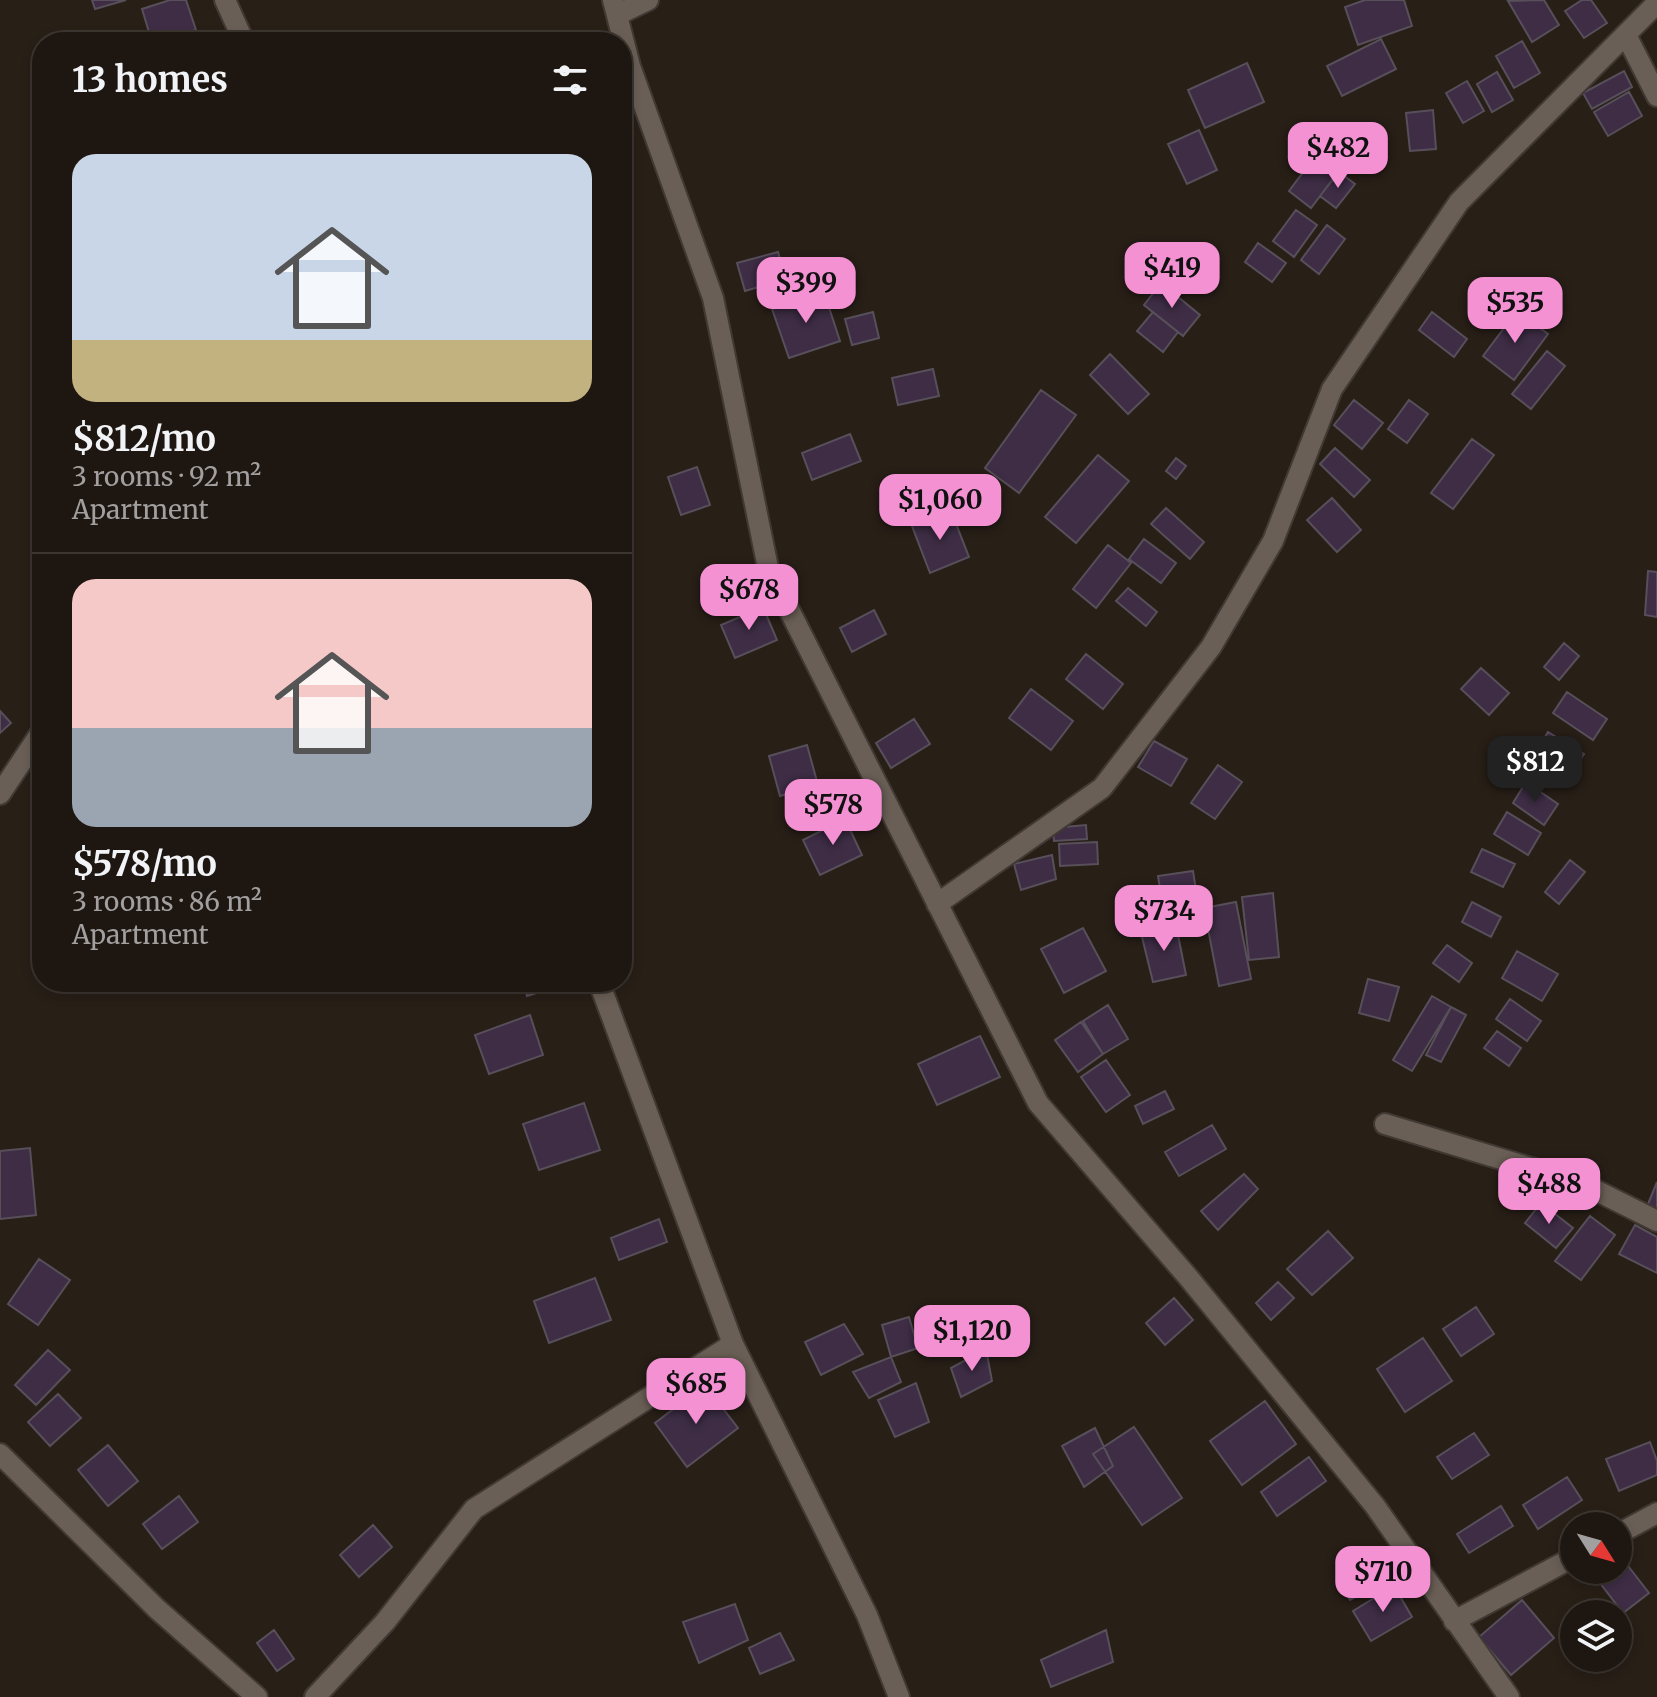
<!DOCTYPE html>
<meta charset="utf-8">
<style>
body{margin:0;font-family:Merriweather,serif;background:#26201a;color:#f1f3f6;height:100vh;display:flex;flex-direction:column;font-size:30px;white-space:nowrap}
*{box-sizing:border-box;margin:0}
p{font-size:26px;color:#a19f9f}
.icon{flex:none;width:44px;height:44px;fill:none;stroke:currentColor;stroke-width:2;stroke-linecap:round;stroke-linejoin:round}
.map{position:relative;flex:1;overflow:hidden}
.sheet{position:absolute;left:32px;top:32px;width:600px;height:960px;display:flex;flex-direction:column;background:#1e1711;border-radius:32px;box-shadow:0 4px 12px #0003,0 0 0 2px #3c3631}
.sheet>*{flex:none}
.needle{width:52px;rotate:127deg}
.buttons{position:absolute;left:1560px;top:1512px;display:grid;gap:16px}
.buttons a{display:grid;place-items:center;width:72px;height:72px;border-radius:50%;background:#1e1711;box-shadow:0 4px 12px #0003,0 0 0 2px #3c3631;font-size:40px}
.price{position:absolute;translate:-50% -68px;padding:0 18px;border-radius:16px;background:#f491d3;color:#111;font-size:26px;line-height:52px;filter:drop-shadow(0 2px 4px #0008)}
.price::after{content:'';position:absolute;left:50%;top:48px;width:24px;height:18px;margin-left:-12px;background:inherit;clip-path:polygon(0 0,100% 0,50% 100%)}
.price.on{background:#222;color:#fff}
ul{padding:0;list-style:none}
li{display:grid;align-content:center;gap:16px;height:424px;padding:0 40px}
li+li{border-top:2px solid #3c3631}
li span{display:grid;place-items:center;height:248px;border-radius:24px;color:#555}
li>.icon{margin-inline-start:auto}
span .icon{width:144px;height:144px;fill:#fffc;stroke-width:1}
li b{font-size:34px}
h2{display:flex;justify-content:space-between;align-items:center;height:96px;padding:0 40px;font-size:34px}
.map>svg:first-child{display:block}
.building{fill:#3e2d45;stroke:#574f5a;stroke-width:2}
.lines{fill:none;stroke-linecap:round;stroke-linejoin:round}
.minor-casing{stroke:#413934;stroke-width:24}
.minor{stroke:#6a5f56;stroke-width:20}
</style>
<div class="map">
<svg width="1657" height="1697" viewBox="0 0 1657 1697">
<rect width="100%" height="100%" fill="#281f17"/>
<path class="building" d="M92 0H126L95 9Z
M170 0H186L196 30 152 42 142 9Z
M1365 0H1404L1412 26 1358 45 1345 7Z
M1544 0 1559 25 1532 42 1508 1Z
M1582 0H1591L1607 23 1584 38 1565 11Z
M1381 39 1396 69 1342 96 1327 66Z
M1522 41 1540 73 1514 88 1496 56Z
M1247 63 1264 102 1205 128 1188 90Z
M1624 71 1632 87 1592 109 1583 93Z
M1497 72 1513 100 1492 112 1477 84Z
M1467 81 1484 111 1463 123 1446 93Z
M1629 92 1642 116 1608 136 1594 112Z
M1433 110 1436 149 1410 151 1406 113Z
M1199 130 1217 170 1187 184 1168 144Z
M1313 159 1335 176 1311 208 1289 191Z
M1339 172 1355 184 1336 208 1320 196Z
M1296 210 1317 225 1294 257 1273 241Z
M1327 225 1345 239 1319 274 1301 260Z
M1258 243 1286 263 1272 282 1245 262Z
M778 252 786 279 745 291 737 263Z
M1161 283 1200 315 1183 336 1144 305Z
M824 292 840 341 789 358 772 309Z
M1517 311 1548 334 1514 380 1483 356Z
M873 312 879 338 852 345 845 319Z
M1153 312 1178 332 1163 352 1137 331Z
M1432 312 1467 339 1454 357 1419 330Z
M1547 351 1565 366 1531 409 1512 394Z
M1110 354 1149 394 1128 414 1090 375Z
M933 369 939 396 898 405 892 378Z
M1041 390 1076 415 1019 493 985 468Z
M1354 400 1383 423 1362 449 1334 425Z
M1409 400 1428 414 1407 443 1388 429Z
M850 434 861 461 812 480 802 453Z
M1472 439 1494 455 1453 509 1431 493Z
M1335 448 1370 480 1354 497 1320 464Z
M1098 455 1129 481 1076 543 1045 517Z
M1176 458 1186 466 1176 479 1166 471Z
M697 467 710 505 681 515 668 477Z
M1332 498 1361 530 1337 552 1307 520Z
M1166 508 1204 542 1190 559 1151 524Z
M951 511 969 557 930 573 912 526Z
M1144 539 1176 563 1161 583 1129 559Z
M1108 545 1131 563 1096 608 1073 589Z
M1648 571 1657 572V617L1645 615Z
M1128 588 1157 612 1146 626 1116 601Z
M763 607 777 640 735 658 721 625Z
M874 610 886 634 852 652 840 628Z
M1564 643 1579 656 1559 680 1544 667Z
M1086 654 1123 684 1103 709 1066 679Z
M1481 668 1509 693 1489 715 1461 689Z
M1031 689 1073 721 1051 750 1009 718Z
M1567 692 1607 719 1593 740 1553 713Z
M0 711 11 723 0 733Z
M914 719 930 744 891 768 876 743Z
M1548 732 1584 754 1573 771 1538 749Z
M1154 741 1187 759 1171 786 1138 767Z
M807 745 818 785 780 796 769 756Z
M1218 765 1242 782 1215 819 1191 803Z
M1526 782 1558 804 1544 825 1513 803Z
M1507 812 1541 833 1528 855 1494 834Z
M845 819 862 855 820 875 803 840Z
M1086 825 1087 839 1054 841 1053 828Z
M1097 842 1098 864 1060 866 1059 844Z
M1482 849 1515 864 1503 887 1471 872Z
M1052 855 1056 879 1021 890 1014 864Z
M1570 860 1585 872 1559 904 1545 892Z
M1193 871 1201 922 1166 927 1158 876Z
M1273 893 1279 957 1249 960 1242 897Z
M1236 902 1251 979 1219 986 1204 908Z
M1472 902 1501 917 1491 937 1462 922Z
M1176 925 1186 975 1153 982 1141 933Z
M1083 928 1106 971 1064 993 1041 949Z
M1447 945 1472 963 1459 982 1433 963Z
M1517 951 1558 974 1542 1001 1502 978Z
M1368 979 1399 987 1389 1021 1359 1013Z
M523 982H572L527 996Z
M1432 996 1451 1007 1412 1071 1393 1060Z
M1510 999 1541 1021 1527 1041 1496 1019Z
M1108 1005 1128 1039 1103 1054 1083 1021Z
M1451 1007 1466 1015 1441 1062 1426 1055Z
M530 1015 543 1055 489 1074 475 1035Z
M1081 1022 1103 1054 1078 1072 1055 1040Z
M1497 1031 1521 1048 1509 1066 1484 1048Z
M980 1036 1000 1077 937 1105 918 1064Z
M1106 1060 1130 1095 1106 1112 1081 1077Z
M1165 1091 1174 1109 1143 1124 1135 1106Z
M584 1103 600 1150 539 1170 523 1124Z
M1212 1125 1226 1149 1179 1176 1165 1152Z
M30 1148 36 1215 0 1219V1151Z
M1244 1174 1258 1189 1218 1230 1201 1211Z
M1657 1182V1213L1646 1209Z
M1541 1203 1573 1228 1556 1248 1525 1223Z
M1590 1216 1615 1235 1581 1280 1555 1261Z
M659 1219 667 1242 619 1260 611 1238Z
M1635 1225 1657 1237V1273L1619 1254Z
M1328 1231 1353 1258 1312 1295 1287 1269Z
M39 1259 70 1280 38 1325 8 1304Z
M595 1278 611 1320 549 1343 534 1301Z
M1278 1282 1294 1298 1271 1320 1256 1303Z
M1174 1298 1193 1320 1165 1345 1146 1323Z
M1476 1307 1494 1334 1461 1356 1443 1329Z
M909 1317 918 1348 891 1357 882 1325Z
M844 1324 863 1354 821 1375 805 1342Z
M1423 1338 1452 1381 1405 1412 1377 1369Z
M986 1349 992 1381 961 1397 951 1368Z
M48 1350 70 1370 36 1405 15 1385Z
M891 1357 901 1382 869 1398 853 1372Z
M916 1383 929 1422 895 1437 878 1400Z
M705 1385 738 1428 687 1467 655 1423Z
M58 1394 81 1418 50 1446 28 1422Z
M1265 1401 1296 1444 1242 1485 1210 1441Z
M1134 1427 1182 1498 1142 1525 1093 1454Z
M1095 1428 1113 1466 1084 1487 1062 1446Z
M1474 1433 1489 1455 1452 1479 1437 1457Z
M1650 1442 1657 1461V1475L1619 1491 1606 1459Z
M108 1445 138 1481 108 1506 78 1470Z
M1309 1457 1326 1481 1277 1516 1261 1492Z
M1567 1477 1582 1500 1538 1529 1523 1505Z
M179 1496 198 1522 162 1549 143 1524Z
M1501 1506 1513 1526 1469 1553 1457 1534Z
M373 1525 392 1547 359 1577 340 1555Z
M1618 1553 1649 1593 1623 1613 1590 1570H1618Z
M1379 1554 1391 1578 1350 1600 1337 1576Z
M1394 1586 1412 1617 1371 1641 1353 1611Z
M1522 1600 1554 1638 1511 1675 1479 1637Z
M735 1604 748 1640 699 1663 683 1622Z
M274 1630 294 1659 277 1671 257 1643Z
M1106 1630 1113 1662 1051 1687 1041 1660Z
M780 1633 794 1660 760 1674 749 1648Z"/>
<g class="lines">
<defs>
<path id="minor" d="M225 0 244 42
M613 0 630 66 713 298 768 568 1038 1103 1188 1277 1375 1506 1509 1697
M617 15 648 0
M1626 35 1657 96
M0 794 42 731
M937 904 1102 788 1211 647 1273 541 1332 389 1459 202 1657 3
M599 982 733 1344 867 1615 899 1697
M1385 1124 1581 1183 1657 1221
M0 1454 157 1609 257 1697
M1618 1534 1657 1513
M1454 1621 1574 1557
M315 1697 385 1622 474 1509 733 1344"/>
</defs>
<use href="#minor" class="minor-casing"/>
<use href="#minor" class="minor"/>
</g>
</svg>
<div class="buttons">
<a><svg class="needle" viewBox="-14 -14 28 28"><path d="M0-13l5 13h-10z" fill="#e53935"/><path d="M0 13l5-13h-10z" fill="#a19f9f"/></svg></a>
<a><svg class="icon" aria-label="layers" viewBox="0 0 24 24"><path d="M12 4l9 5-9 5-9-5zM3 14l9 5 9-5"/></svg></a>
</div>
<b class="price" style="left:1338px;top:190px">$482</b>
<b class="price" style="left:1172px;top:310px">$419</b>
<b class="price" style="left:806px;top:325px">$399</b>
<b class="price" style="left:1515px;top:345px">$535</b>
<b class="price" style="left:940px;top:542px">$1,060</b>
<b class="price" style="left:749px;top:632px">$678</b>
<b class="price on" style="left:1535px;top:804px">$812</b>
<b class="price" style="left:833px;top:847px">$578</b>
<b class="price" style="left:1164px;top:953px">$734</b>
<b class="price" style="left:1549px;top:1226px">$488</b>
<b class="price" style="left:972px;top:1373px">$1,120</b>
<b class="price" style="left:696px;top:1426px">$685</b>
<b class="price" style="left:1383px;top:1614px">$710</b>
<section class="sheet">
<h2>13 homes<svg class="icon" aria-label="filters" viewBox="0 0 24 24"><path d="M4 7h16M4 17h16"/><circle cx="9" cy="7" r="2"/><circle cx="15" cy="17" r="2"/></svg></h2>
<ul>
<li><span style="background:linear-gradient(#c9d6e8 75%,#c2b280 0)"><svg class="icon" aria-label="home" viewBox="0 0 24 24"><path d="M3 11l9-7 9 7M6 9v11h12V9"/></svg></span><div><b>$812/mo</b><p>3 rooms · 92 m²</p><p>Apartment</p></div></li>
<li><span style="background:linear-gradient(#f6c9c9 60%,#9aa5b1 0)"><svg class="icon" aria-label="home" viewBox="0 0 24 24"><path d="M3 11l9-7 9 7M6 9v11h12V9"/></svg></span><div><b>$578/mo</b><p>3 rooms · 86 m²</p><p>Apartment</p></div></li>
</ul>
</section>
</div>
